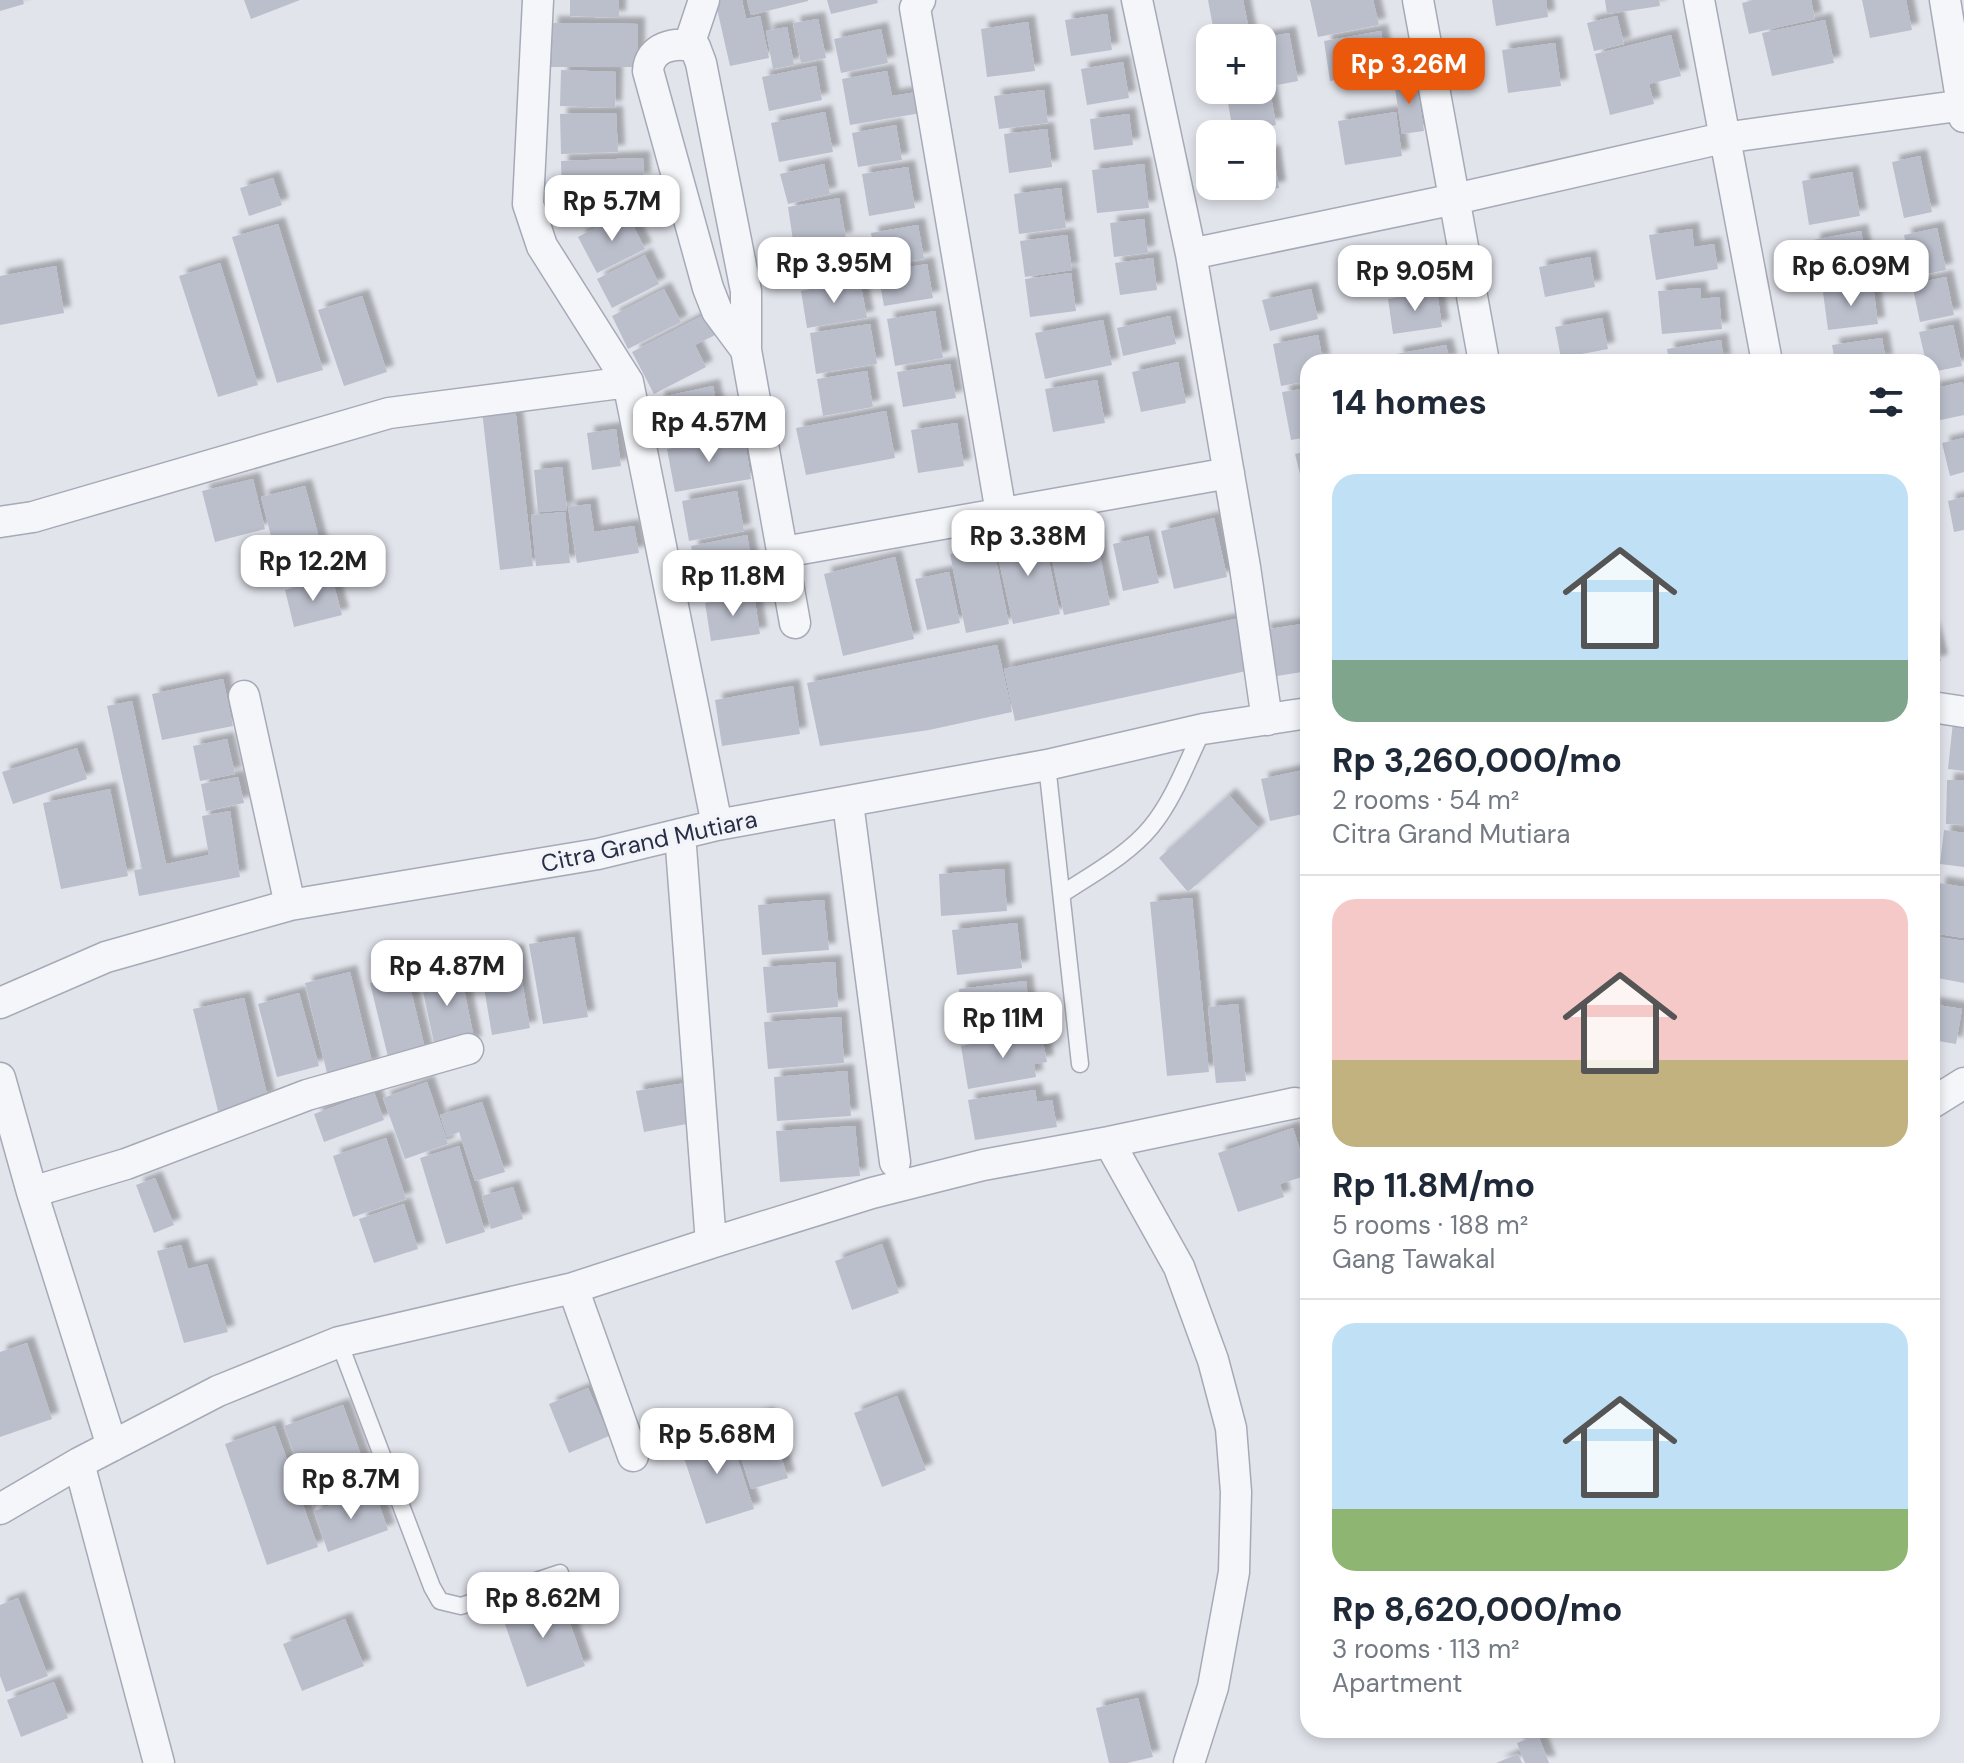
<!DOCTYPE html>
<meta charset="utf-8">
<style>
body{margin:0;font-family:"DM Sans",sans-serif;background:#f6f6f7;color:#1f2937;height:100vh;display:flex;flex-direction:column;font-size:30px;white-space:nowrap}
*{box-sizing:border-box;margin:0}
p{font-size:26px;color:#747a83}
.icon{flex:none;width:44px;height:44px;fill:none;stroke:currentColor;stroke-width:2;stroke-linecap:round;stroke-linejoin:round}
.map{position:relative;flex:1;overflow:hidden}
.side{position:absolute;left:1300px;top:354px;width:640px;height:1384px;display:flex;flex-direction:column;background:#fff;border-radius:24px;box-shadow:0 4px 12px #0003}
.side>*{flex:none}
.tools{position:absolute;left:1196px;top:24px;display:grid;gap:16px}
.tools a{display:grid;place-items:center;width:80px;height:80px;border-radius:16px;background:#fff;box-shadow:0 4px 12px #0003;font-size:40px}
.price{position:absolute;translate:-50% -68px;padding:0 18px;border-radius:16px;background:#fff;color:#222;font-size:26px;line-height:52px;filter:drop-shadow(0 2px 4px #0008)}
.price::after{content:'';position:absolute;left:50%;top:48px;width:24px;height:18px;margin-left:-12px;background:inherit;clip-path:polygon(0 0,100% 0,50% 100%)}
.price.current{background:#ea580c;color:#fff}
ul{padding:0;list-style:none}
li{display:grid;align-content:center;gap:16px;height:424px;padding:0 32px}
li+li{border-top:2px solid #e0e1e3}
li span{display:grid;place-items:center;height:248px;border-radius:24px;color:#555}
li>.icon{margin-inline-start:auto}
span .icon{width:144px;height:144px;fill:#fffc;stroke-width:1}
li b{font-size:34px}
h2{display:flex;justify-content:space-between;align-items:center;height:96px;padding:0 32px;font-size:34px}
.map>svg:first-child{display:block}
.building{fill:#bbbfcc;filter:url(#shadow)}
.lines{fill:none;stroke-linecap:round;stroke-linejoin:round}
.service-casing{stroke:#a6aab7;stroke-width:19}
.minor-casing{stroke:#a6aab7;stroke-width:33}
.service{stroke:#f5f6f9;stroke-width:16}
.minor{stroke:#f5f6f9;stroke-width:30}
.labels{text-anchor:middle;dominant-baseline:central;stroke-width:7;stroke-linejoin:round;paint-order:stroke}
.street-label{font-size:24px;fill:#282f46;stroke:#f2f4f9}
</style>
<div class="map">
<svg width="1964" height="1763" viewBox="0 0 1964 1763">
<defs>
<filter id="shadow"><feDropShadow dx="7" dy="-7" stdDeviation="2" flood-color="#0004"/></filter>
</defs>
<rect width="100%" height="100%" fill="#e2e4ec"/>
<path class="building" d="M0 0H23L24 4 0 11Z
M244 0H300L251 19Z
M570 0H619V18L570 16Z
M715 0H742L746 19 760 16 769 58 730 66Z
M747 0H808V1L751 15Z
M827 0H877L878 3 831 14Z
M1208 0H1243L1250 35 1215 38Z
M1310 0H1373L1379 25 1318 37Z
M1492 0H1546L1548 17 1496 26Z
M1605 0H1659L1660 6 1607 14Z
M1754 0H1811L1815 19 1749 34 1742 3Z
M1862 0H1906L1912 30 1870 38Z
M1107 14 1112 50 1071 56 1065 20Z
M1617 16 1624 44 1594 51 1587 23Z
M818 19 826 58 801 63 793 23Z
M1825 20 1834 63 1772 76 1762 33Z
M1028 22 1035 71 987 77 981 29Z
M551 23 638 24V67H550Z
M787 27 794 65 773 69 766 31Z
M881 29 888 63 841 73 834 39Z
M1381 31 1388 71 1330 81 1324 41Z
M1289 33 1298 81 1262 88V38Z
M1671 35 1681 76 1649 84 1654 104 1610 115 1595 54Z
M1555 43 1561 86 1508 93 1502 50Z
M1123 62 1129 98 1087 105 1081 69Z
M816 66 822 100 769 111 762 77Z
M561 70 616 72 615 108 560 106Z
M887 71 892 96 923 91 927 112 850 125 842 79Z
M1416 79 1424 131 1402 134 1394 82Z
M1044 90 1048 123 999 129 994 96Z
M1270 90 1276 125 1233 132 1227 97Z
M825 112 833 152 779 162 771 123Z
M1396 112 1402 156 1345 165 1338 121Z
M616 113 618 152 561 154 560 114Z
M1129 114 1133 145 1094 150 1090 119Z
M896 125 902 160 858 167 852 133Z
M1047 129 1052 167 1009 173 1004 134Z
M1273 152 1279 188 1246 193 1244 186H1262V154Z
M1920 156 1932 212 1904 218 1892 162Z
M643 158 644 180 626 181 627 192 562 194 561 161Z
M824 164 830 194 788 204 780 174Z
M1144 164 1149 208 1097 213 1092 170Z
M908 167 915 208 869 216 862 174Z
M1852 172 1860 216 1809 225 1802 181Z
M273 178 282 205 249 216 240 188Z
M1061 188 1066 228 1019 234 1014 194Z
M839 198 846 239 794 247 788 207Z
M626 212 645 249 597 273 578 237Z
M1144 219 1148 253 1114 257 1110 223Z
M278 224 323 370 277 383 232 237Z
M918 225 924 259 877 266 871 233Z
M1937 228 1946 270 1913 277 1904 235Z
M1692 229 1694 247 1714 244 1718 269 1656 280 1649 235Z
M1861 231 1869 273 1820 282 1813 240Z
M1067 235 1072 270 1025 277 1020 241Z
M854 247 858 276 801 286 797 257Z
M645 255 659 284 612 308 597 279Z
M1590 257 1595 287 1545 297 1539 267Z
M1153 258 1157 290 1120 295 1115 263Z
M220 263 258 385 218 397 179 276Z
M927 264 933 298 884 306 878 272Z
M56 266 64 313 0 325V276Z
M1071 273 1076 311 1030 317 1025 279Z
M1946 277 1954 315 1920 322 1912 284Z
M860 281 867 318 807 328 801 291Z
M1873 285 1878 324 1828 330 1823 292Z
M1700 288 1701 299 1719 297 1722 329 1662 334 1658 291Z
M664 289 681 322 628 349 612 316Z
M1311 289 1318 319 1270 331 1262 300Z
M1437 291 1442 327 1393 334 1388 299Z
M362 296 387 372 344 386 318 310Z
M935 311 943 358 895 366 887 319Z
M708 313 719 333 695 345 706 367 654 394 632 352Z
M1170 316 1176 344 1123 356 1117 328Z
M1602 318 1608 349 1561 358 1555 327Z
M1103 320 1112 365 1045 379 1035 333Z
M870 324 877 364 816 374 810 333Z
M1953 325 1962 366 1932 372V362H1926L1919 332Z
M1318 335 1323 362H1308V381L1281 386 1273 344Z
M1882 338 1886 362H1835L1832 345Z
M1721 340 1724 362H1669L1667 349Z
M1446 345 1450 362H1398L1396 354Z
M1178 362 1186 403 1141 412 1132 372Z
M950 364 956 398 903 407 897 372Z
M867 371 873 407 823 416 817 379Z
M1097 380 1105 423 1053 432 1045 389Z
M1963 382 1964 415 1936 421 1932 389Z
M713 386 722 430 666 441 657 398Z
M1308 388V437L1291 440 1282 392Z
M515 407 533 566 500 570 482 411Z
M886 411 895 458 806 475 796 428Z
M957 423 964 466 918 473 911 430Z
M616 429 621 466 592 470 587 433Z
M744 436 751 479 675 492 667 449Z
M1964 438V472L1950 476 1942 443Z
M1308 451V485L1303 486 1295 454Z
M562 467 567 510 538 512 534 470Z
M253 479 265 529 215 542 202 491Z
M305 486 327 568 282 579 261 497Z
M737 491 744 531 689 541 682 501Z
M1308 496V523H1306L1302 497Z
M1964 497V530L1954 532 1948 501Z
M590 504 594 532 634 526 639 553 577 563 568 507Z
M565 512 570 563 536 566 531 515Z
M1214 518 1227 577 1174 589 1161 531Z
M1094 526 1110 605 1064 615 1047 536Z
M1043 533 1060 614 1013 624 995 543Z
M747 535 754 575 698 585 691 546Z
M1148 536 1159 583 1123 591 1113 544Z
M993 545 1009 624 966 633 950 554Z
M895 557 914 639 843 656 824 574Z
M949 572 960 623 927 630 915 579Z
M332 578 342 615 294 627 285 590Z
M754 595 760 634 711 641 705 603Z
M1240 618 1251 670 1015 721 1004 669Z
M1308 623V671L1271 677 1263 630Z
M1932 626 1941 661 1932 664Z
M997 645 1012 712 929 730 820 746 807 683Z
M223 679 233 726 162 740 152 694Z
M793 686 800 734 722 746 715 700Z
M132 701 166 864 209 855 202 816 230 811 240 877 139 896 134 870 142 869 107 706Z
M1953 722 1964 723V771L1948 769Z
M227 739 235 774 200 781 193 746Z
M77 748 87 779 13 804 2 772Z
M1308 769V813L1270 821 1261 779Z
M238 777 244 803 206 811 201 784Z
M1947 780H1964V825L1946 824Z
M110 789 128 876 61 889 43 803Z
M1229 795 1259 829 1188 892 1159 858Z
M1944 830 1964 833V867L1940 864Z
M1004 869 1007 911 941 916 939 874Z
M1939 883 1964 887V938L1932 933Z
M1192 898 1209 1072 1167 1076 1150 902Z
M824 900 829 950 762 955 758 905Z
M1017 923 1022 968 957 975 952 930Z
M1932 936 1964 941V983L1932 977Z
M574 937 588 1017 543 1024 529 944Z
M517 951 530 1028 492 1035 479 958Z
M835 962 838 1007 767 1013 763 967Z
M459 965 475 1043 436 1052 419 973Z
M350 972 373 1066 328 1077 305 983Z
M407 974 426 1053 389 1061 370 983Z
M1026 981 1031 1024 964 1032 959 989Z
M299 993 319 1066 277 1077 258 1004Z
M244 998 268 1099 218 1111 193 1009Z
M1238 1004 1246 1081 1216 1083 1208 1007Z
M1932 1004 1962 1009 1956 1044 1932 1040Z
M841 1017 844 1063 768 1069 764 1022Z
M1041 1032 1047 1062 1034 1064 1036 1077 968 1089 961 1046Z
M847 1071 851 1116 777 1121 774 1077Z
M427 1082 448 1144 405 1159 383 1098Z
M685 1083 692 1123 644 1132 636 1091Z
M1035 1090 1037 1102 1052 1100 1057 1127 975 1140 968 1100Z
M374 1092 384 1120 324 1142 314 1114Z
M482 1102 505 1172 475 1181 459 1132 447 1137 440 1115Z
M855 1126 860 1176 780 1182 776 1131Z
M1293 1128 1308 1175 1280 1184 1284 1197 1238 1212 1218 1153Z
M386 1138 406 1199 353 1217 333 1156Z
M459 1146 485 1232 446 1244 420 1158Z
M155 1178 174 1225 154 1233 136 1185Z
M513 1187 523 1219 491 1229 482 1196Z
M404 1204 418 1249 374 1263 359 1219Z
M882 1244 899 1293 852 1310 835 1261Z
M181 1245 188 1269 207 1264 228 1332 184 1343 157 1251Z
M27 1343 52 1419 0 1437V1352Z
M588 1388 609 1436 569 1453 549 1404Z
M897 1396 926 1470 882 1487 854 1413Z
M343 1405 372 1486 313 1507 284 1426Z
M767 1414 788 1478 751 1489 731 1426Z
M275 1426 318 1547 267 1565 225 1444Z
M727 1427 754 1509 706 1524 679 1443Z
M374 1490 388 1530 328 1552 314 1511Z
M559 1592 585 1666 527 1687 501 1613Z
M18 1598 48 1676 6 1692 0 1676V1605Z
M345 1619 364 1666 302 1691 283 1644Z
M54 1682 68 1718 21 1737 7 1700Z
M1138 1698 1153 1757 1127 1763H1109L1096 1708Z
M1538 1735 1549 1763H1525L1517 1743Z
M1518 1754 1522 1763H1496Z"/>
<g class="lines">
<defs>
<path id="service" d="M1047 765 1080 1064
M1062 894C1092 874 1128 855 1151 827 1174 799 1187 762 1203 729
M339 1342 432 1587 440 1601 461 1606 560 1573"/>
<path id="minor" d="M538 0 528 204 542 246 628 382 717 825
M920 0 915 8 1001 513
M1137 0 1191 254
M1418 0 1484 362
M1699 0 1767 362
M1945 0 1964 117
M689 45 704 0
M746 350 717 311 708 288 648 71C649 47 675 41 695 47L701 63 746 291V350L795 623
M0 522 33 517 389 413 628 382
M784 552 1229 473
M244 696 290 905
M1932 707 1964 712
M1267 720 1245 567 1191 254 1455 199 1723 138 1964 105
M848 803 895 1162
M680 834 711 1243 872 1193 983 1165 1109 1142 1295 1103
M0 1003 106 957 290 905 598 854 717 825 1047 765 1203 729 1308 713
M0 1078 32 1192 112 1446
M1932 1103 1964 1083
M1109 1142 1179 1267 1213 1360 1231 1428 1236 1492 1234 1572 1213 1687 1189 1763
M32 1192 126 1164 307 1095 468 1049
M573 1288 633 1456
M79 1463 159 1763
M0 1509 79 1463 218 1391 339 1342 573 1288 711 1243"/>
</defs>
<use href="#service" class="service-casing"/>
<use href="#minor" class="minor-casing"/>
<use href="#service" class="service"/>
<use href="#minor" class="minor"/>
</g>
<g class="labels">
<g class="street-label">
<text transform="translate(649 841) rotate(-12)">Citra Grand Mutiara</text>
</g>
</g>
</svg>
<div class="tools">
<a>+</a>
<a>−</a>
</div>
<b class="price current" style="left:1409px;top:106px">Rp 3.26M</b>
<b class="price" style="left:612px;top:243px">Rp 5.7M</b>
<b class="price" style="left:834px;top:305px">Rp 3.95M</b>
<b class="price" style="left:1851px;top:308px">Rp 6.09M</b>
<b class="price" style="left:1415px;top:313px">Rp 9.05M</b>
<b class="price" style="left:709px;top:464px">Rp 4.57M</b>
<b class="price" style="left:1028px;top:578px">Rp 3.38M</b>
<b class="price" style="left:313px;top:603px">Rp 12.2M</b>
<b class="price" style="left:733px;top:618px">Rp 11.8M</b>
<b class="price" style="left:447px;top:1008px">Rp 4.87M</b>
<b class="price" style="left:1003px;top:1060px">Rp 11M</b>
<b class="price" style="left:717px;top:1476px">Rp 5.68M</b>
<b class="price" style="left:351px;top:1521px">Rp 8.7M</b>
<b class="price" style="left:543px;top:1640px">Rp 8.62M</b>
<section class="side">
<h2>14 homes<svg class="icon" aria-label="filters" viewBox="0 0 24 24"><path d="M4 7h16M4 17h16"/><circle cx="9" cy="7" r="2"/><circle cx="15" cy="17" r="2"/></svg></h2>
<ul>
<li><span style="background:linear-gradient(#bfe0f5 75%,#7fa58c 0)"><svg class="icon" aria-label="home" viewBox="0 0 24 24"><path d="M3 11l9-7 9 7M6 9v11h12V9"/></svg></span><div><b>Rp 3,260,000/mo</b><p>2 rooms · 54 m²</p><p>Citra Grand Mutiara</p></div></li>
<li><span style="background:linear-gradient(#f6c9c9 65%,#c2b280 0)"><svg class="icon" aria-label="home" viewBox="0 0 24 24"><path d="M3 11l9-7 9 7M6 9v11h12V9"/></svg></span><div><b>Rp 11.8M/mo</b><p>5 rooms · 188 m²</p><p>Gang Tawakal</p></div></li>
<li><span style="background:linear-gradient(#bfe0f5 75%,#8fb573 0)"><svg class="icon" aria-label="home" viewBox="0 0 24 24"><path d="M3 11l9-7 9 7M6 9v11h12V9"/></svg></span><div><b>Rp 8,620,000/mo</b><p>3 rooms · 113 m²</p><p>Apartment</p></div></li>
</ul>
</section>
</div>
